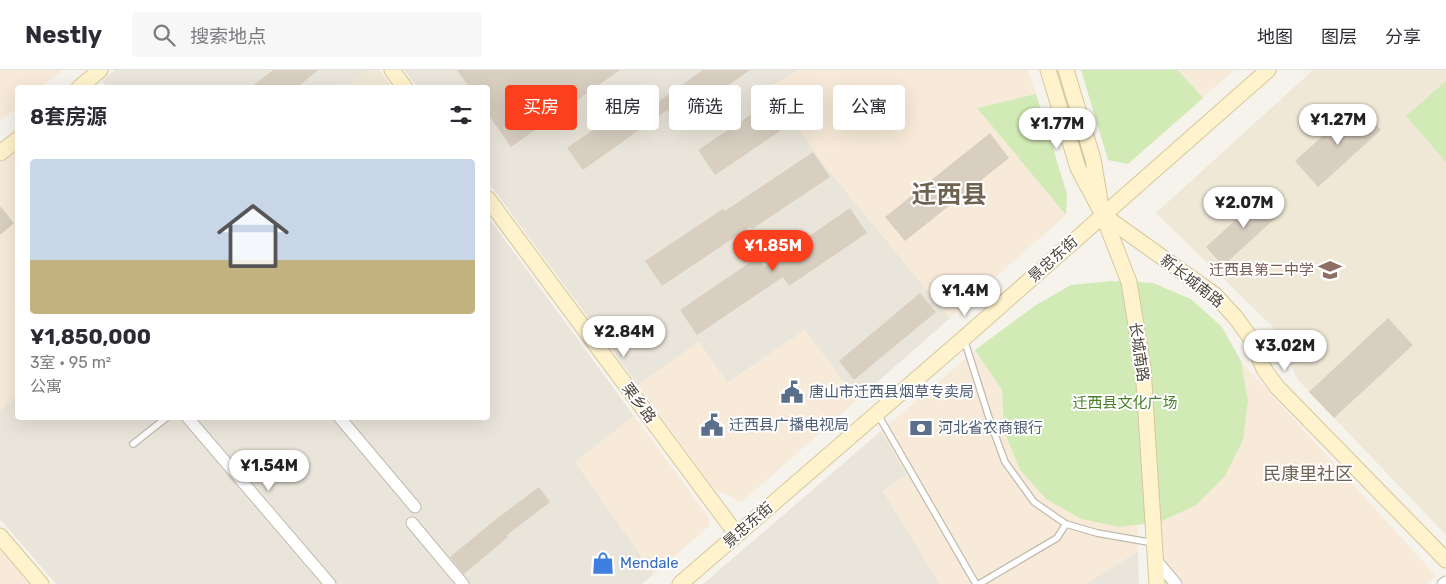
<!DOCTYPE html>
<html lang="zh">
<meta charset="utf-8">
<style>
body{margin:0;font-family:Rubik,"Noto Sans SC",sans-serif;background:#f7f7f7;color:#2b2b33;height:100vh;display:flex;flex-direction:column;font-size:19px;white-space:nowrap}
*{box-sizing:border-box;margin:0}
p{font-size:16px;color:#7c7c81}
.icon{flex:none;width:28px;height:28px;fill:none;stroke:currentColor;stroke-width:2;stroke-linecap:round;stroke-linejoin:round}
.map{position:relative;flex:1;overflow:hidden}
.sheet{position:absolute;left:15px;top:15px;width:475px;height:335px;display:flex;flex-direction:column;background:#fff;border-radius:5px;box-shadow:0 5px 20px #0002}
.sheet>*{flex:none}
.hud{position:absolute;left:505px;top:15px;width:475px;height:45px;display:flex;gap:10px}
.price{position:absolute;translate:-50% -42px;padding:0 11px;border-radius:18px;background:#fff;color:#222;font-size:16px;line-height:32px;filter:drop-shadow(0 1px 2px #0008)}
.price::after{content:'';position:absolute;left:50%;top:30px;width:15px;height:11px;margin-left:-8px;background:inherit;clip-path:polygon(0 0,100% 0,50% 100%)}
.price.current{background:#fc3f1d;color:#fff}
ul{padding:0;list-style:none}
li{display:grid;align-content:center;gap:10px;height:265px;padding:0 15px}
li span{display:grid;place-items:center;height:155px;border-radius:5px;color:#555}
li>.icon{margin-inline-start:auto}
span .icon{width:90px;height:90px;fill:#fffc;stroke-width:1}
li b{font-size:21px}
h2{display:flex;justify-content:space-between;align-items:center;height:60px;padding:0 15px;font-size:21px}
.chip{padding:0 18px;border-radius:5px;background:#fff;box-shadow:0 5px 20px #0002;font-size:18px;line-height:45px}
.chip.current{background:#fc3f1d;color:#fff}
header{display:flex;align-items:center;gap:30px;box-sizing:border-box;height:70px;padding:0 25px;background:#fff;border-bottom:1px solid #e1e1e2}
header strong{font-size:24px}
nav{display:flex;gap:28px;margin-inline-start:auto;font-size:18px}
.search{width:350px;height:45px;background:#f7f7f7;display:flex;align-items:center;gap:12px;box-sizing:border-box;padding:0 18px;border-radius:5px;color:#7c7c81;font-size:19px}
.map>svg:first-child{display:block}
.residential{fill:#eae5da}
.commercial{fill:#f7ead8}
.education{fill:#efe8d6}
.green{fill:#d2eab5}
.building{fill:#d8cfc1}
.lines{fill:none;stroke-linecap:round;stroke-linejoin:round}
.lane-casing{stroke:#c2bbae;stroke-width:8}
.street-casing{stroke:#c2bbae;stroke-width:13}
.secondary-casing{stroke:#d6c79b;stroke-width:17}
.lane{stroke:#fff;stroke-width:5.5}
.street{stroke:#fff;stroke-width:11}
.secondary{stroke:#fff3cd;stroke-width:15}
.labels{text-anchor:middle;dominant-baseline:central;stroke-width:4;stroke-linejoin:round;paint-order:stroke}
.street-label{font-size:15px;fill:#4b4439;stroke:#fff}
.education-label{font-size:15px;fill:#785e54;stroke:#fff;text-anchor:end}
.service-label{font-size:15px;fill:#4e5e75;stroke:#fff;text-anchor:start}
.park-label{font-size:15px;fill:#4a7f2a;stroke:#fff}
.shop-label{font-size:15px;fill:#366cbe;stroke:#fff;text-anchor:start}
.quarter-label{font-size:18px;fill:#6e6250;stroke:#fff}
.town-label{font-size:25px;font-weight:bold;fill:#6e6250;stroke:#fff}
</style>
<header>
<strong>Nestly</strong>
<div class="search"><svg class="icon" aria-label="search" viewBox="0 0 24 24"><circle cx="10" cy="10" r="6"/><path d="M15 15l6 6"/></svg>搜索地点</div>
<nav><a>地图</a><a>图层</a><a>分享</a></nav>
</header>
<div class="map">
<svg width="1446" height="514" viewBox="0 0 1446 514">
<rect width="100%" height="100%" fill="#f6f3ec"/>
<path class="residential" d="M115 0H368L345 18 342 17 340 14 336 18H107L102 11Z
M404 0H798L770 17 826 97 950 248 857 330 805 260 727 313 699 272 638 315 488 112V18L417 17Z
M488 147 634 346 575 392 654 504 642 514H56L0 449V340L17 325 18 348H488Z
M881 361 907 405 883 421 940 514H703Z
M1138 481 1139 514H1086Z"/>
<path class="commercial" d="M0 0H62L41 17 18 18 17 37 0 51Z
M798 0H1028L1036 24 977 38 1066 145 950 248 826 97 770 18Z
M1179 0H1234L1203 28Z
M17 80V325L0 340V94Z
M805 260 857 330 742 432 715 420 638 315 699 272 728 313Z
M975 280 1002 320 1004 361 1020 400 1046 429 1120 457 1137 455 1138 481 1086 514H940L883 421 907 405 881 361Z
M1241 291 1436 506 1426 514H1184L1162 489 1160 452 1196 434 1225 406 1243 370 1248 331Z
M634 346 710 449 708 457 654 504 575 392Z
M3 478 33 514H0V480Z"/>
<path class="education" d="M368 0H379L392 17H345Z
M1313 0H1446V465L1298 310 1273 257 1156 143Z"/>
<path class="green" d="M1081 0H1178L1203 28 1128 94 1108 90Z
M1446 11V92L1406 46Z
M1036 24 1067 124 1066 145 977 38Z
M1111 211 1153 213 1191 229 1222 257 1241 291 1248 331 1243 370 1225 406 1196 435 1160 452 1120 457 1081 449 1046 429 1020 400 1004 361 1002 320 975 280 1036 235 1071 215Z"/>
<path class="building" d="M273 0H318L296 18H250Z
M457 0H620L511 77 488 44V18H470Z
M703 0H750L676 52 667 40 583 100 567 78 644 24 652 36Z
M776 28 792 53 715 105 698 80Z
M1358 34 1381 60 1318 117 1295 91Z
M990 63 1009 88 905 171 885 147Z
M813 82 830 107 752 159 750 157 662 216 645 191 723 139 725 141Z
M1265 123 1283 141 1223 196 1206 177Z
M0 136 14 153 0 165Z
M850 138 867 163 789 216 783 207 697 265 680 240 758 187 764 197Z
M920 223 936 242 854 310 839 291Z
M1388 248 1413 275 1334 348 1309 322Z
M539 417 550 432 507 465 508 467 464 504 450 487 495 450Z"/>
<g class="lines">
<defs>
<path id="lane" d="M964 269 991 354 1005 392 1034 432 1066 454 1097 463 1154 473
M877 343 976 514
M133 374 166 348
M979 514 1057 468 1066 454"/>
<path id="street" d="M188 348 330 514
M340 348 415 437
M412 453 463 514
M1155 489 1176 514
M1443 514 1446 512"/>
<path id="secondary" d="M392 0 405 18
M1048 0 1078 98 1103 145 1129 212 1143 298 1157 514
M1066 0 1093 89 1100 131
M79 18 100 0
M0 83 18 69
M488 129 737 465
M1103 145 1215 225 1236 248 1252 270 1264 299 1277 317 1446 490
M0 466 41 514
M680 514 964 268 1268 0"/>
</defs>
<use href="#lane" class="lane-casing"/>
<use href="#street" class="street-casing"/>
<use href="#secondary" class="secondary-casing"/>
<use href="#lane" class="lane"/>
<use href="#street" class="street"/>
<use href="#secondary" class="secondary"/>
</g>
<defs>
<symbol id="school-bare" viewBox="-9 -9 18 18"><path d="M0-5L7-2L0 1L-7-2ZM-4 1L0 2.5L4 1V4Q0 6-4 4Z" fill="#8d6e63" stroke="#fff" stroke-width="2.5" paint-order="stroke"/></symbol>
<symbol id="civic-bare" viewBox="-9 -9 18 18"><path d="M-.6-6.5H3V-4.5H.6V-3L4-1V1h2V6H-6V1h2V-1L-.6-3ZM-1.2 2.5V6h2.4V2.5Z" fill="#5c6f8a" stroke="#fff" stroke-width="2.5" paint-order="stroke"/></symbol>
<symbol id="bank-bare" viewBox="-9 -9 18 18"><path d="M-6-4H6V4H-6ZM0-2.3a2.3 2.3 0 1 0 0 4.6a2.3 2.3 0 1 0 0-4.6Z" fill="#5c6f8a" stroke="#fff" stroke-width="2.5" paint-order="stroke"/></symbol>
<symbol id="shop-bare" viewBox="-9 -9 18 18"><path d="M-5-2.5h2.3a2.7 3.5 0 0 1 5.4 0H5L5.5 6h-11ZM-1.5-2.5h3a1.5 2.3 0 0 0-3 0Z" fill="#3f7fe0" stroke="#fff" stroke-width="2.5" paint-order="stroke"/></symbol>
</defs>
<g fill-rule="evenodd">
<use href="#school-bare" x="1314" y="184" width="32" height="32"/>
<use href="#civic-bare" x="776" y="306" width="32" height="32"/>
<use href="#civic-bare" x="696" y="339" width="32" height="32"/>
<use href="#bank-bare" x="905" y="342" width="32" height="32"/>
<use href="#shop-bare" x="587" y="477" width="32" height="32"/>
</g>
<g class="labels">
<g class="street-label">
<text transform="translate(1053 189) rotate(-42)">景忠东街</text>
<text transform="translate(1192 211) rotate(38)">新长城南路</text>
<text transform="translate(1139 282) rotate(82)">长城南路</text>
<text transform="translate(639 333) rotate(53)">栗乡路</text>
<text transform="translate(748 455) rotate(-41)">景忠东街</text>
</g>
<g class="education-label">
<text x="1314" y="200">迁西县第二中学</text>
</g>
<g class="service-label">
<text x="809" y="322">唐山市迁西县烟草专卖局</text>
<text x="729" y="355">迁西县广播电视局</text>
<text x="938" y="358">河北省农商银行</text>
</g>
<g class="park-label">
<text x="1125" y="333">迁西县文化广场</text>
</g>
<g class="shop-label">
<text x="620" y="493">Mendale</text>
</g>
<g class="quarter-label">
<text x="1308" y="404">民康里社区</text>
</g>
<g class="town-label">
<text x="949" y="124">迁西县</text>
</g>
</g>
</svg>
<b class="price" style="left:1338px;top:76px">¥1.27M</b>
<b class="price" style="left:1057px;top:80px">¥1.77M</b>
<b class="price" style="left:1244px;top:159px">¥2.07M</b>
<b class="price current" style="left:773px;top:202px">¥1.85M</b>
<b class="price" style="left:965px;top:247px">¥1.4M</b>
<b class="price" style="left:624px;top:288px">¥2.84M</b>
<b class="price" style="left:1285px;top:302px">¥3.02M</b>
<b class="price" style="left:269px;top:422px">¥1.54M</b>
<div class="hud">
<a class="chip current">买房</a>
<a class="chip">租房</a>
<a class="chip">筛选</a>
<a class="chip">新上</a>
<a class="chip">公寓</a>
</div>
<section class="sheet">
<h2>8套房源<svg class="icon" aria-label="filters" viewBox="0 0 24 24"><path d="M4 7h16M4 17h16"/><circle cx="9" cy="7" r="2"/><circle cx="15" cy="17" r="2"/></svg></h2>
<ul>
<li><span style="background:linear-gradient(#c9d6e8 65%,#c2b280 0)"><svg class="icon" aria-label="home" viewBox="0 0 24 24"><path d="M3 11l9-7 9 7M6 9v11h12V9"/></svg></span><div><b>¥1,850,000</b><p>3室 · 95 m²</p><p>公寓</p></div></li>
</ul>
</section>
</div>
